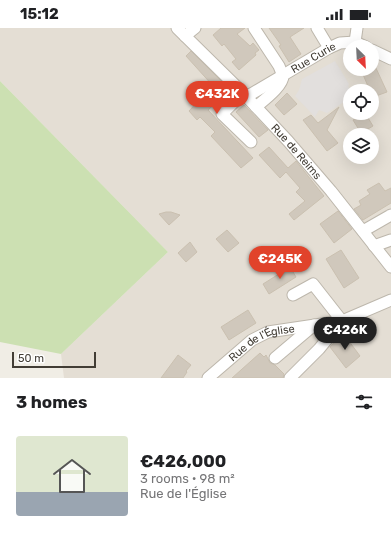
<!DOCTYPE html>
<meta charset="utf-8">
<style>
body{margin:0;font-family:Rubik,sans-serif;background:#f6f6f6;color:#202124;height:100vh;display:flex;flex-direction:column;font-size:15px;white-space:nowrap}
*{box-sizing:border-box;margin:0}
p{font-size:13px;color:#757577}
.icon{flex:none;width:22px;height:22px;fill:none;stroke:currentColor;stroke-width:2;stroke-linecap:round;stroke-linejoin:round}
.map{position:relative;height:350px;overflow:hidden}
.panel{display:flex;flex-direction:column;background:#fff;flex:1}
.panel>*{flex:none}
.needle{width:26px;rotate:156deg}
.fabs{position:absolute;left:343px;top:12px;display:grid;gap:8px}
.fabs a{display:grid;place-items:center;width:36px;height:36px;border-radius:50%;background:#fff;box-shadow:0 4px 16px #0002;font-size:20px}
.scale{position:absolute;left:12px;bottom:10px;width:84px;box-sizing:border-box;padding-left:4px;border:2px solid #423d35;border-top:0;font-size:11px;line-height:14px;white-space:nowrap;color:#423d35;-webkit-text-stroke:3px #fff;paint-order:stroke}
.price{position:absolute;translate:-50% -34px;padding:0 9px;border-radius:14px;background:#e1432b;color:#fff;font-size:13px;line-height:26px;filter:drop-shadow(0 1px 2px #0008)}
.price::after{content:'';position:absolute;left:50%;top:24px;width:12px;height:9px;margin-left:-6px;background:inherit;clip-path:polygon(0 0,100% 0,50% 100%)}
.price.selected{background:#222;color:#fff}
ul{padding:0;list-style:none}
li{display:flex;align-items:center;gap:12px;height:100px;padding:0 16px}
li span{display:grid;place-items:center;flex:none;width:112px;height:80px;border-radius:4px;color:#555}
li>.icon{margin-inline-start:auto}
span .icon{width:48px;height:48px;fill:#fffc;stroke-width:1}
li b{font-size:17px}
h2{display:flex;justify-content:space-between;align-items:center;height:48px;padding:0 16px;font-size:17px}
.status{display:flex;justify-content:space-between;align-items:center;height:28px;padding:0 20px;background:#fff;direction:ltr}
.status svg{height:11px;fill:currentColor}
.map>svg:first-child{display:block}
.residential{fill:#e4ded4;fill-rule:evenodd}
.green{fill:#cce0b2}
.parking{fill:#e2dfdd}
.building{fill:#d0c8bc;stroke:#cac0b0}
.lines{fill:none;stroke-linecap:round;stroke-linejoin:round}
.minor-casing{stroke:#bdb7ac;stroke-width:13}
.minor{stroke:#fff;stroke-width:11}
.labels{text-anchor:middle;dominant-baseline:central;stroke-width:3.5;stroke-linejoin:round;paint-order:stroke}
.street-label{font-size:11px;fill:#423d35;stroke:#fff}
</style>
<div class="status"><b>15:12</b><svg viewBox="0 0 49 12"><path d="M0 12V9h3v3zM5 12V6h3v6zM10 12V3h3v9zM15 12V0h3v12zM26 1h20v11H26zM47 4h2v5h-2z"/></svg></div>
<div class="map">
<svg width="391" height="350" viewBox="0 0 391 350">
<rect width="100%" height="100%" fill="#f0ede5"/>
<path class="residential" d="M0 0H391V350H64L61 326 168 224 0 53ZM350 19H372V41H350ZM350 63H372V85H350ZM350 107H372V129H350Z"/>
<path class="green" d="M0 53 168 224 61 326 0 314Z"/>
<path class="parking" d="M335 33 349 56 348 58 350 63V70L327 85 319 82 315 89 295 68 299 62 302 51Z"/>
<path class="building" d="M221 0H245L237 6 250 18 253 15 259 22 255 25 256 27 239 42 232 34 236 31 224 16 222 18 213 7Z
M269 0H304L290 9 301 26 289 34 279 18 281 17Z
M191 23 230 62 208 82 253 130 241 140 211 108 215 104 200 89 197 92 189 83 202 69 203 70 214 59 186 28Z
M375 38 387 64 373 69 372 63H370L362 44 372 41Z
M287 65 297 76 284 87 275 77Z
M244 77 268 102 259 109 236 84Z
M339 79 327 102 338 115 327 123 303 92 311 87 318 95Z
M365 85 373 98 361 105 353 92Z
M269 119 288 140 296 133 324 168 294 192 289 186 305 173 296 164 300 160 286 144 280 150 259 127Z
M379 155 385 163 391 160V175L363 192 354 181 361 177 359 173 370 166 367 162Z
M338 183 352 201 334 215 320 196Z
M166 184H171L180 187 169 197 159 186Z
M227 202 239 215 228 224 216 211Z
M190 214 197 224 186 234 178 225Z
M341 222 359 250 344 260 326 231Z
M290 239 296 249 269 266 263 256Z
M248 282 256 295 229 312 221 299Z
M343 305 360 328 346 340 330 319Z
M260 325 264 329 266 327 270 335 275 337 284 346 283 350H232Z
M178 327 191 337 186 343 187 344 183 350H161Z"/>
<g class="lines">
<defs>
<g id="minor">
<path id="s1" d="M177 0 243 65 288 113 331 163 391 239"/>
<path d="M254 0 279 38 283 48"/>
<path d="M317 0 329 20"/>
<path d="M185 8 195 0"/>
<path d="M355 14 357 0"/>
<path d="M372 22 391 31"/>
<path d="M243 65 222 86 251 114"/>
<path id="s2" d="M246 69 329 20 340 15 355 14 366 19"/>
<path d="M256 79C264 72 283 58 283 48"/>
<path d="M363 203 391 187"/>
<path d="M374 218 391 212"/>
<path d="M275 330 314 297"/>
<path id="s3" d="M208 350 252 312 268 304 342 293 391 272"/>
<path d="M290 350 319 321 342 293 313 256 293 267"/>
</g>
</defs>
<use href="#minor" class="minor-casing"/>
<use href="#minor" class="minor"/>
</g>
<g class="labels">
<g class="street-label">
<text stroke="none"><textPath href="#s2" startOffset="78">Rue Curie</textPath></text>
<text stroke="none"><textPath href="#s1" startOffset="172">Rue de Reims</textPath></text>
<text stroke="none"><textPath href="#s3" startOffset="66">Rue de l'Église</textPath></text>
</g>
</g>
</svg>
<div class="fabs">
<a><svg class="needle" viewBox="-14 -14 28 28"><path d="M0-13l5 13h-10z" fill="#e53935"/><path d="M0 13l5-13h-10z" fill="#757577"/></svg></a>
<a><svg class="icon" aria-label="locate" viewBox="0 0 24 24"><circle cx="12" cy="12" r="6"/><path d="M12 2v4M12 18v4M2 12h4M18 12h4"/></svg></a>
<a><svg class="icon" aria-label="layers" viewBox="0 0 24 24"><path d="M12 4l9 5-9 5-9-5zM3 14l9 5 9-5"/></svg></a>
</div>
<div class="scale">50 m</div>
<b class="price" style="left:217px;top:87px">€432K</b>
<b class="price" style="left:280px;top:252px">€245K</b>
<b class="price selected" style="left:345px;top:323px">€426K</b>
</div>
<section class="panel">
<h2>3 homes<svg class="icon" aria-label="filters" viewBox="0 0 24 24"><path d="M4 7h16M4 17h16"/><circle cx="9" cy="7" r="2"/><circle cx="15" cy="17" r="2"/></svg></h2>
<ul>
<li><span style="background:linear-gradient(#dfe7d0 70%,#9aa5b1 0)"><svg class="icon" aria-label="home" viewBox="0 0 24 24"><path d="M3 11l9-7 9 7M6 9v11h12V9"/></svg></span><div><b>€426,000</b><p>3 rooms · 98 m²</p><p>Rue de l'Église</p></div></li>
</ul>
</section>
